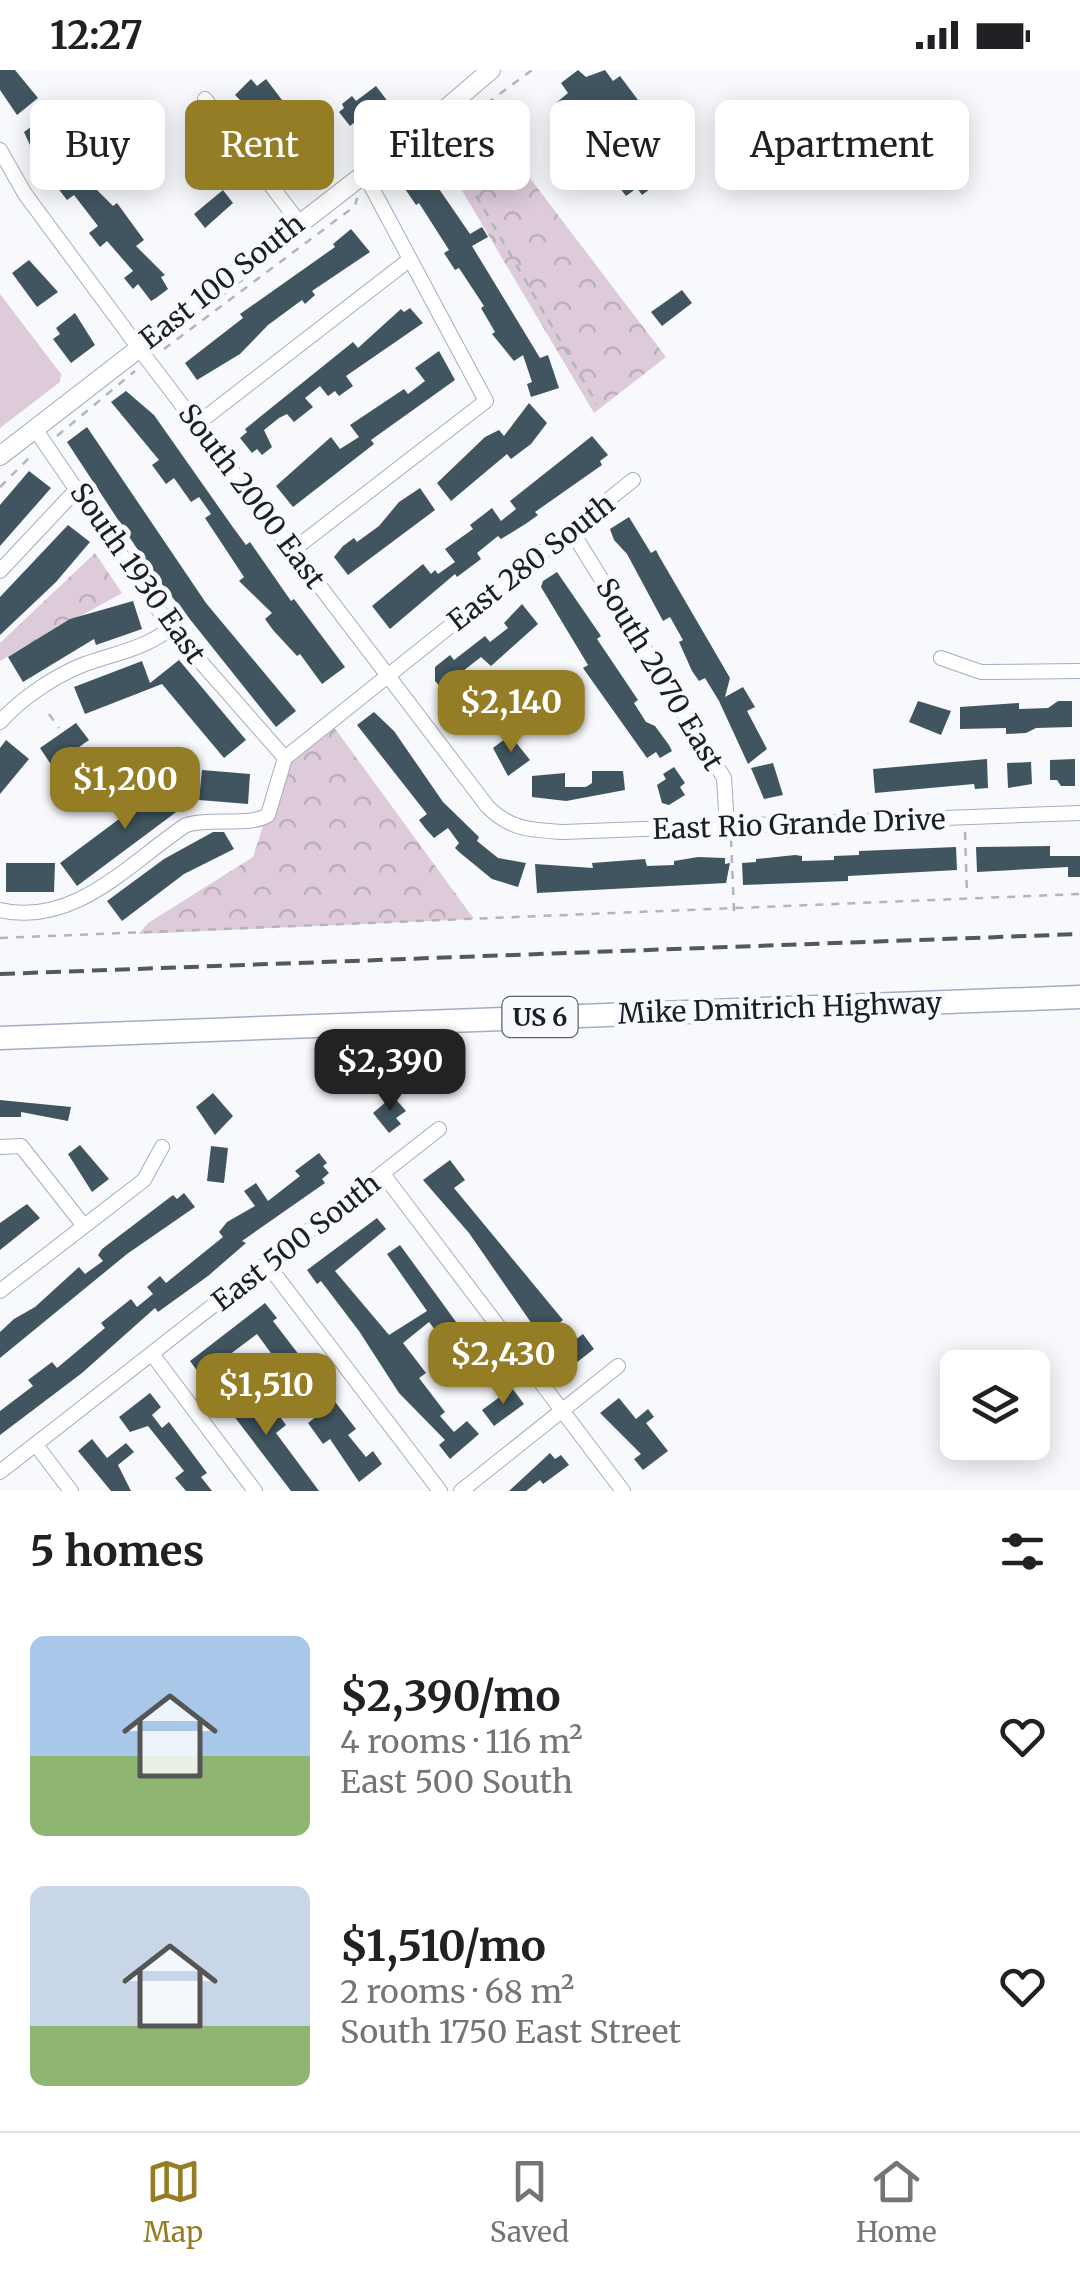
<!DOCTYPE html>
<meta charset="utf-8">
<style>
body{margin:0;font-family:Merriweather,serif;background:#f6f6f6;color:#202124;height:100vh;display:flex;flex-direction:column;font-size:38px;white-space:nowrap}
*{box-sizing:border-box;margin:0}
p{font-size:32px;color:#757577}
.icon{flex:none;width:55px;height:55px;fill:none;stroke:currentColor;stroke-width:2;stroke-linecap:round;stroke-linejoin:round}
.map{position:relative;height:1421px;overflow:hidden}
.side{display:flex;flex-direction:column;background:#fff;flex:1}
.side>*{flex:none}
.guide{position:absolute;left:30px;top:30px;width:1020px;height:90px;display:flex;gap:20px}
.buttons{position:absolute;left:940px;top:1280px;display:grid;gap:20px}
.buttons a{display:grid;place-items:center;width:110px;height:110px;border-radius:15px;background:#fff;box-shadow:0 5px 25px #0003;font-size:50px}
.price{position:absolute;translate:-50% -85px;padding:0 22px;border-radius:20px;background:#947d24;color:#fff;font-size:32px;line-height:65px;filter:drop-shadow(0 2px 5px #0008)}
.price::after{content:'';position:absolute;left:50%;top:60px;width:30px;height:22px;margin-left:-15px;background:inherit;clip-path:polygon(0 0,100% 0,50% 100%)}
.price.current{background:#222;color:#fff}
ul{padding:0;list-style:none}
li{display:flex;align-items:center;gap:30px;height:250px;padding:0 30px}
li span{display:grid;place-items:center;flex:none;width:280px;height:200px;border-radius:15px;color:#555}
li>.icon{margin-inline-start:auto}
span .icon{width:120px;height:120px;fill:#fffc;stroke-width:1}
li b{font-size:42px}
h2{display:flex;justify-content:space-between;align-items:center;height:120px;padding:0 30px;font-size:42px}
.chip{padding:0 35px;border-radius:15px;background:#fff;box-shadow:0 5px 25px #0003;font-size:35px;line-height:90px}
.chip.current{background:#947d24;color:#fff}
.status{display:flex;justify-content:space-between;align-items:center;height:70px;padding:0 50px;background:#fff;direction:ltr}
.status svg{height:28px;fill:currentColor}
.dock{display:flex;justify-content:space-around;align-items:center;height:140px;border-top:2px solid #e0e0e0;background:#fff;font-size:28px;color:#757577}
.dock a{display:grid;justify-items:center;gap:5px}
.dock .current{color:#947d24}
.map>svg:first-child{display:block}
.grass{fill:#decbda}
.park{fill:url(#park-crowns)}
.building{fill:#405560}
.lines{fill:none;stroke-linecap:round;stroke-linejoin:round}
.minor-casing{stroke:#a3adc1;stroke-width:16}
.tertiary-casing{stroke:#a3adc1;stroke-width:20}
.trunk-casing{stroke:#a3adc1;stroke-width:25}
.path{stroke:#b3b5bb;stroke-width:2.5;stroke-dasharray:8 8;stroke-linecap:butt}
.minor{stroke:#fff;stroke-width:14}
.tertiary{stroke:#fff;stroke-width:18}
.trunk{stroke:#fff;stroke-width:22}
.rail{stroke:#55575e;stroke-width:4;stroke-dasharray:15 8;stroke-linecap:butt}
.labels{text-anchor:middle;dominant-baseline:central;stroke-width:10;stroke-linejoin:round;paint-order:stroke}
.shield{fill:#f7f9fd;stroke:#5d6066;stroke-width:2.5}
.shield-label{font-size:25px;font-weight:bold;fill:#1b1e26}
.street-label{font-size:28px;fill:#1b1e26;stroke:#f7f9fd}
</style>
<div class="status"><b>12:27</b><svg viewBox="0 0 49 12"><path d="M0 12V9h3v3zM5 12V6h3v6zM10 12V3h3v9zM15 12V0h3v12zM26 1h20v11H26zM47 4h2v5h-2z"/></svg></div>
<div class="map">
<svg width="1080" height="1421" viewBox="0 0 1080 1421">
<defs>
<pattern id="park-crowns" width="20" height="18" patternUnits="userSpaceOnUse" patternTransform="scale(2.5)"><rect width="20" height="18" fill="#decbda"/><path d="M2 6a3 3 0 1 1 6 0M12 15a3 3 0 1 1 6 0" fill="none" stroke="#beaebb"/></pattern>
</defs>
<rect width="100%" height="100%" fill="#f7f9fd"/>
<path class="grass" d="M0 224 61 304 60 312 0 358Z"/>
<path class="park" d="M472 32 666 287 594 343 429 65Z
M95 483 122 523 0 591V573Z
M328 649 474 849 139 864 148 853 253 787 285 688Z"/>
<path class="building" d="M0 0H15L38 28 17 45 0 20Z
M578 0 586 7 605 0 613 11 620 6 638 30 631 35 674 91 660 102 665 108 642 125 637 118 626 126 582 69 576 74 562 56 569 50 556 33 568 23 561 13Z
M251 9 257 16 266 9 285 34 277 41 282 46 267 57 235 25Z
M376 16 392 37 362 60 355 52 350 56 339 42 344 38 342 34 352 26 356 31Z
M42 49 68 76 95 118 113 136 117 133 144 170 136 176 165 205 161 207 168 219 156 228 151 231 138 214 133 219 124 208 133 201 107 171 100 177 89 163 98 156 74 125 67 130 57 117 69 109 65 103 53 87 43 95 34 84 24 62Z
M305 50 331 77 322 84 326 90 305 107 286 75 296 67 291 61Z
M426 100 470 164 482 157 488 167 472 176 540 288 548 285 559 318 531 327 527 314 532 312 523 285 514 291 492 264 495 262 481 238 484 236 459 198 455 200 444 183 449 180 419 133 416 135 403 116Z
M223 120 233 133 205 158 194 144Z
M351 159 370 182 312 221 315 225 305 234 302 230 268 255 240 284 197 310 185 293 243 248 240 244 335 177 333 174Z
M29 190 58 222 37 237 12 203Z
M682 220 692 233 662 256 651 242Z
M410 238 423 253 346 306 353 316 339 326 335 321 328 326 320 316 305 328 313 337 294 352 287 344 279 348 264 360 272 377 262 385 257 379 252 383 240 368 247 362 245 359 353 272 358 278 401 239 404 242Z
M75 243 95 275 71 293 53 269 60 264 56 258Z
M439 281 455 310 371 370 374 374 293 437 276 416 331 367 340 379 359 367 350 355 404 319 408 324 425 311 415 298Z
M126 321 154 345 232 456 246 475 250 472 291 531 294 529 345 597 322 614 300 584 297 586 273 560 265 549 272 543 239 511 244 507 205 448 211 444 199 427 191 432 174 408 166 414 152 395 159 390 111 332Z
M529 333 547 353 531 374 511 389 507 384 451 431 437 413 485 367 499 360 504 366Z
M87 357 206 533 296 641 276 657 153 503 67 372Z
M592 366 608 385 600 391 602 395 535 442 538 445 527 453 501 469 498 466 477 483 481 489 457 507 455 504 390 559 372 536 423 494 431 504 435 500 438 504 455 492 445 479 473 459 470 455 492 438 501 451 516 439 510 431Z
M29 401 51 418 0 476V435Z
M420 418 435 440 348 505 334 487 343 476 354 468 357 472 379 456 399 432Z
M629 447 651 483 656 480 659 486 730 608 725 627 743 617 755 637 747 641 767 679 748 694 719 631 705 608 699 611 692 601 679 572 683 570 670 547 663 551 627 484 614 470 610 459Z
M68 455 90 472 56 512 0 565V527Z
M557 502 601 566 597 569 638 630 634 633 646 652 655 656 669 675 672 681 660 688 656 682 647 688 583 598 588 595 541 517 543 511Z
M133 531 142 559 96 575 94 569 23 612 8 587 70 549Z
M522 534 538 554 491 596 481 587 463 601 493 644 470 661 457 635 435 611V597L450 585 454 590 485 566 490 572 508 558 504 553Z
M179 590 246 670 224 688 162 614 85 644 74 617 142 591 150 613Z
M918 631 951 641 941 665 909 652Z
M1058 631H1072V657L1036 658 1026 663 1006 664V658L960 659V637L1019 633V639L1048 638Z
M374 642 394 661 443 732 479 767 477 771 498 788 526 793 518 817 492 809 459 782 455 778 459 773 448 758 434 768 425 758 419 750 427 744 357 655Z
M76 653 89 670 52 696 40 678Z
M510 665 530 690 508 706 493 678Z
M6 670 29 689 0 724V678Z
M987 689 988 718 975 719 974 714 875 723 873 699Z
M1075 689V716H1061L1057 710H1050V690Z
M1031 692 1032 714 1008 718 1007 693Z
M773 693 783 725 764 729 751 698Z
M674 697 685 713 680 717 685 725 669 735 662 733 657 715 666 709 663 704Z
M202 700 250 704 248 734 199 730Z
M592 701H623L625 720 566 731 532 727V706L565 703V717H586L592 713Z
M173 709 191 731 77 816 60 793Z
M213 762H224L234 779 184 804 122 851 107 831 164 789Z
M1050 776V786H1080V807H1068V797L977 802 976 777Z
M956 777 957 800 848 806V811L743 815 742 793 756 792V789L795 785 802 786V791L834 790V786L859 785V781Z
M698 787 725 788V794L730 793 726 813 537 823 535 794 593 798 592 793 645 789 647 796 674 795V791Z
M6 793H55L54 822H6Z
M213 1023 233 1046 215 1065 196 1037Z
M393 1026 406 1041 396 1048 401 1054 389 1063 373 1043Z
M0 1030 71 1037 68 1051 21 1042V1047H0Z
M80 1075 109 1109 92 1122 68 1084Z
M211 1076 228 1078 224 1113 207 1111Z
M319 1083 327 1093 323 1096 329 1103 322 1109 325 1113 242 1171 246 1173 208 1206 158 1242 155 1238 82 1303 0 1365V1341L33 1316 28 1310 52 1292 57 1298 105 1258 101 1253 131 1229 137 1237 153 1224 147 1217 160 1206 166 1213 223 1167 219 1162 227 1152 255 1136 244 1121 256 1113 268 1131 300 1106 295 1101Z
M450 1090 465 1110 454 1118 563 1250 553 1258 550 1254 542 1260 535 1252 532 1254 469 1163 423 1110Z
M184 1123 195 1137 127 1184 0 1288V1262L14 1249 35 1237 79 1197 85 1204 103 1191 98 1185 102 1179 173 1125 177 1129Z
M27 1134 40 1148 0 1180V1153Z
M377 1148 386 1159 335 1201 389 1265 427 1241 387 1184 400 1175 494 1304 478 1316 429 1252 403 1273 426 1303 419 1308 445 1342 440 1346 454 1362 467 1351 479 1364 450 1389 439 1375 445 1370 399 1323 359 1261 321 1211 317 1214 307 1200Z
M265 1233 277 1248 273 1251 356 1359 348 1365 366 1387 373 1381 382 1394 359 1412 330 1369 323 1374 308 1353 317 1346 257 1264 201 1306 190 1291Z
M583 1264 594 1279 567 1300 555 1285Z
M229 1308 253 1341 260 1335 271 1349 278 1344 286 1355 276 1363 319 1421H291L214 1320Z
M512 1318 524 1334 494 1356 482 1340Z
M150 1323 161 1337 152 1345 162 1358 169 1352 207 1403 201 1407 212 1421H186L175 1408 184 1401 148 1356 130 1362 119 1347Z
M619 1328 636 1349 648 1339 654 1347 646 1353 668 1381 643 1400 634 1389 641 1384 600 1343Z
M92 1369 107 1388 126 1373 134 1382 118 1395 131 1421H111L78 1381Z
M550 1383 555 1389 561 1385 569 1395 543 1414 540 1410 526 1421H509Z"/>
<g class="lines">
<defs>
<path id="minor" d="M205 29 298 151
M0 80 25 124 147 289 487 736C510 760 532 760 563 762L1080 743
M197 354 409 190
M35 359 171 558 285 688
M571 460 724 708 727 756
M293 480 486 331 364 103
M0 501 78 418
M941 588 981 602 1080 601
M0 652C22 628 54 606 85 594 116 583 144 579 171 558
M0 840C75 857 129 793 186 755 211 747 250 757 268 745L285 688 633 410
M0 1077 21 1076 84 1156
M383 1104 623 1421
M267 1194 440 1421
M0 1221 144 1110 162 1077
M152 1284 255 1421
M36 1375 71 1421
M0 1402 439 1059
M461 1421 618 1296"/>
<path id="tertiary" d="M0 386 416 64 491 0"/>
<path id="trunk" d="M0 968 1080 927"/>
</defs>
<use href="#minor" class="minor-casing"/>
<use href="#tertiary" class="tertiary-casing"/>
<use href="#trunk" class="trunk-casing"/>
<path class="path" d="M444 70 597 334
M384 110 532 0
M164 279 355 136 357 128
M57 366 135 301
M0 417 34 383
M49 644 59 658
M965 762 967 826
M731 769 734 841
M0 868 1080 824"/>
<use href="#minor" class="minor"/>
<use href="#tertiary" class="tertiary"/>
<use href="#trunk" class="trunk"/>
<path class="rail" d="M0 904 1080 864"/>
</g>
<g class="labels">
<rect class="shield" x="502.5" y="927" width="75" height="40" rx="8"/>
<g class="shield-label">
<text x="540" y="947">US 6</text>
</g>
<g class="street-label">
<text transform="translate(222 211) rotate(-38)">East 100 South</text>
<text transform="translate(252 426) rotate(53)">South 2000 East</text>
<text transform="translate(531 492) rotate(-38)">East 280 South</text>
<text transform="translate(138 503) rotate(55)">South 1930 East</text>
<text transform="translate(660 604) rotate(59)">South 2070 East</text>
<text transform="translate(799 754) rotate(-2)">East Rio Grande Drive</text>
<text transform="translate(780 938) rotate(-2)">Mike Dmitrich Highway</text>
<text transform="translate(296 1172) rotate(-38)">East 500 South</text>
</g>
</g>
</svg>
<div class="buttons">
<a><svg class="icon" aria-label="layers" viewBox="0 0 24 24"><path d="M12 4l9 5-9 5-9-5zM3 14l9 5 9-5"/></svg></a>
</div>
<b class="price" style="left:511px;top:685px">$2,140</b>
<b class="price" style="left:125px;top:762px">$1,200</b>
<b class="price current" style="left:390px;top:1044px">$2,390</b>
<b class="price" style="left:503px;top:1337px">$2,430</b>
<b class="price" style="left:266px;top:1368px">$1,510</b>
<div class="guide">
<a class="chip">Buy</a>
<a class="chip current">Rent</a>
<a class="chip">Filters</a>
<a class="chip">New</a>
<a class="chip">Apartment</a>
</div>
</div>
<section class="side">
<h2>5 homes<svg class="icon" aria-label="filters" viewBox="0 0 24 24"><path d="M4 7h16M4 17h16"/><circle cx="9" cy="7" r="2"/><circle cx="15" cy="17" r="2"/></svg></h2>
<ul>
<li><span style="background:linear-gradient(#a9c7e8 60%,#8fb573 0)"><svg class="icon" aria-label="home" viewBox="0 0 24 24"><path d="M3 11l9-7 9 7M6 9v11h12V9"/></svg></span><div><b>$2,390/mo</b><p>4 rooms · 116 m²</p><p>East 500 South</p></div><svg class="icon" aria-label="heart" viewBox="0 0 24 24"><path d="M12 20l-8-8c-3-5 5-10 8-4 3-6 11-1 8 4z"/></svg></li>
<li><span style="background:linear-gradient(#c9d6e8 70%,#8fb573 0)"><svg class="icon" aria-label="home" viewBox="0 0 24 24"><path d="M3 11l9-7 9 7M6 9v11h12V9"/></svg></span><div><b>$1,510/mo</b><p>2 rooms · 68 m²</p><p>South 1750 East Street</p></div><svg class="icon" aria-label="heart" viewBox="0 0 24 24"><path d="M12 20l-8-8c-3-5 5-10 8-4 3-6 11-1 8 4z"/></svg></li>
</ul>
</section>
<nav class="dock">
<a class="current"><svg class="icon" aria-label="map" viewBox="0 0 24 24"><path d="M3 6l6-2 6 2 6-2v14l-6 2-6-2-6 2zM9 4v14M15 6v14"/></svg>Map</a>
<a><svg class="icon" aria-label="saved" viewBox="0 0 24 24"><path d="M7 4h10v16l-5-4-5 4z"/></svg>Saved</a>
<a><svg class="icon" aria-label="home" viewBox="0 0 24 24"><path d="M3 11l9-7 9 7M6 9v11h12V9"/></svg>Home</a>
</nav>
